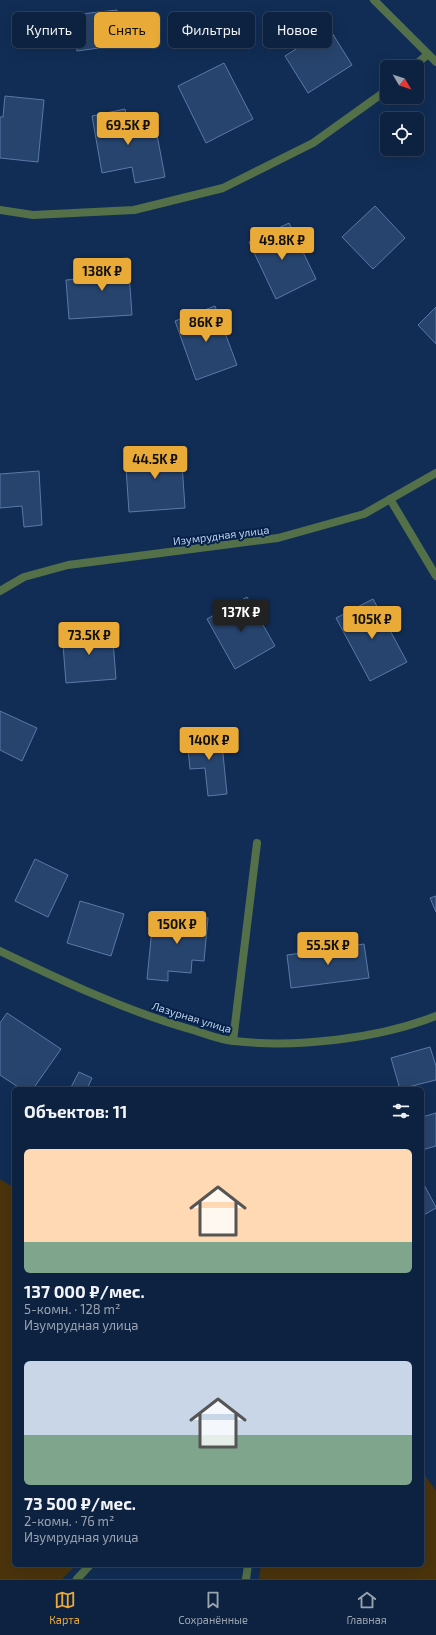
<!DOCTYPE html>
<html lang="ru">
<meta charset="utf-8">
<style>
body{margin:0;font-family:"Exo 2",sans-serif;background:#1b2f4b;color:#f1f3f6;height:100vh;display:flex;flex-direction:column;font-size:15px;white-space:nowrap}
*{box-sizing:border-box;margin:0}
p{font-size:13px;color:#9aa4b1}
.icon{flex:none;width:22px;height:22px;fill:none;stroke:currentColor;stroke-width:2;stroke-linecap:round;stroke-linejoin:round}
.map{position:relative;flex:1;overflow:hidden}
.drawer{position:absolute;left:12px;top:1087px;width:412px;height:480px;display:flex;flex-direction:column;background:#0d2240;border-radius:6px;box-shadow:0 4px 16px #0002,0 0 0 1px #2d3f59}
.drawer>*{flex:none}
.top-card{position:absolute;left:12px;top:12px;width:412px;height:36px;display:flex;gap:8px}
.needle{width:26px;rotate:129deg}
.buttons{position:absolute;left:380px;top:60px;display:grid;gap:8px}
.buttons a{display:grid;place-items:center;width:44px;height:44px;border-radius:6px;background:#0d2240;box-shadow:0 4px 16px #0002,0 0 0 1px #2d3f59;font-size:20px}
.price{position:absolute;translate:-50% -34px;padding:0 9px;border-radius:4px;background:#e9aa38;color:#111;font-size:13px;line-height:26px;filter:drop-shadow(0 1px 2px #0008)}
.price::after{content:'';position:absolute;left:50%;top:24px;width:12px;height:9px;margin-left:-6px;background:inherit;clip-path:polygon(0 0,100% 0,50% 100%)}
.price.current{background:#222;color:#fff}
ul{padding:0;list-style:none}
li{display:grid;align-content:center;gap:8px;height:212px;padding:0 12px}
li span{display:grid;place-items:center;height:124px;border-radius:6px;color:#555}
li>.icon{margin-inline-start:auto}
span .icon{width:72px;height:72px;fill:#fffc;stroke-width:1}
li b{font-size:17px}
h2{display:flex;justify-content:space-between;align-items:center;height:48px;padding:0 12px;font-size:17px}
.tag{padding:0 14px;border-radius:6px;background:#0d2240;box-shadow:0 4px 16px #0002,0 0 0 1px #2d3f59;font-size:14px;line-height:36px}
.tag.current{background:#e9aa38;color:#111}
.dock{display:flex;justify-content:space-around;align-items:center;height:56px;border-top:1px solid #2d3f59;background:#0d2240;font-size:11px;color:#9aa4b1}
.dock a{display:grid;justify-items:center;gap:2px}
.dock .current{color:#e9aa38}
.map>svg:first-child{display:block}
.green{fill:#4b340c}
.building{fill:#27446e;stroke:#5a79a7}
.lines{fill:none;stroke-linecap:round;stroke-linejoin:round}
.service{stroke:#537049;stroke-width:8}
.minor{stroke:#537049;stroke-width:8}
.labels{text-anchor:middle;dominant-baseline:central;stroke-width:4;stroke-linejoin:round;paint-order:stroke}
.street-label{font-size:11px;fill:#c1d3ec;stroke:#07224a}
</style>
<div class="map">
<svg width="436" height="1579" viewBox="0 0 436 1579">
<rect width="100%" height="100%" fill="#112d55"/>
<path class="green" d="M0 1179 14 1188V1565H76L62 1579H0Z
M422 1471 436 1491V1579H259L261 1565H422Z"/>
<path class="building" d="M117 10 121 45 77 51 72 15Z
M329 28 352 65 308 93 285 56Z
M224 63 253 119 206 143 178 86Z
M5 96 44 100 38 162 0 158V117H3Z
M125 109 128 124 154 119 165 177 135 183 132 167 102 173 92 116Z
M375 206 405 238 373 269 342 237Z
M289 223 316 279 276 299 249 242Z
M128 258 132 315 69 319 66 280 100 277 99 260Z
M215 306 237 365 196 380 175 321Z
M436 307V344L418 325Z
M181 449 185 508 129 512 125 453Z
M39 471 42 525 24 527 22 506 0 508V474Z
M247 597 275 646 235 669 207 619Z
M373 599 407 662 370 681 336 618Z
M112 628 116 679 66 683 62 632Z
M0 711 37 728 22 761 0 750Z
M221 734 227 794 208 796 205 768 190 769 187 738Z
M35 859 68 875 48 917 15 901Z
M436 896V912L430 898Z
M80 901 124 914 111 956 67 943Z
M161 913 208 918 204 961 192 960 191 973 168 971V981L147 979 152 929H159Z
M364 944 369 978 291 988 287 955Z
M7 1013 61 1049 33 1089H21L0 1075V1023Z
M430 1047 436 1066V1080L400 1089 391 1058Z
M79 1072 92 1078 87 1089H70Z
M436 1113V1146L422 1150V1117Z
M422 1181 436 1207V1208L422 1216Z"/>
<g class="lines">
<path class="service" d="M390 499 436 576
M233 1041 257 843
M77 1579 90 1565
M246 1579 248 1565"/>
<path class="minor" d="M374 0 436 62
M413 67 428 54
M0 210 33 215 134 210 223 188 313 143 387 90
M0 591 24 577 68 565 278 538 364 514 436 473
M0 951C63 981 126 1011 193 1030 206 1034 220 1040 234 1041 296 1048 378 1039 436 1016"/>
</g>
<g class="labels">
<g class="street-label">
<text transform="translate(221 535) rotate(-7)">Изумрудная улица</text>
<text transform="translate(192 1017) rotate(17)">Лазурная улица</text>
</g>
</g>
</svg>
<div class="buttons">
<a><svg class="needle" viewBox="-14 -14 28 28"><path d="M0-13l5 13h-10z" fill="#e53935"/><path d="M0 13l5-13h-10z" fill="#9aa4b1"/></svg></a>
<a><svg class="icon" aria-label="locate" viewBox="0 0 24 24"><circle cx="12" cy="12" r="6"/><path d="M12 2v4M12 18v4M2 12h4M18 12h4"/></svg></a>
</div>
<b class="price" style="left:128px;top:146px">69.5K ₽</b>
<b class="price" style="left:282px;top:261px">49.8K ₽</b>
<b class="price" style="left:102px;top:292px">138K ₽</b>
<b class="price" style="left:206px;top:343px">86K ₽</b>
<b class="price" style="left:155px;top:480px">44.5K ₽</b>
<b class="price current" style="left:241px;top:633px">137K ₽</b>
<b class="price" style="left:372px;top:640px">105K ₽</b>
<b class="price" style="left:89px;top:656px">73.5K ₽</b>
<b class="price" style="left:209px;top:761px">140K ₽</b>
<b class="price" style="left:177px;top:945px">150K ₽</b>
<b class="price" style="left:328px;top:966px">55.5K ₽</b>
<div class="top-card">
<a class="tag">Купить</a>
<a class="tag current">Снять</a>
<a class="tag">Фильтры</a>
<a class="tag">Новое</a>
</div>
<section class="drawer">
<h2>Объектов: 11<svg class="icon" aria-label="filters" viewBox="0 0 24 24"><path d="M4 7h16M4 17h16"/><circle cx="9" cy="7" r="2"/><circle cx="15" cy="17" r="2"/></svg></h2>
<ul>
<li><span style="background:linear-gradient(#ffd9b3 75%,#7fa58c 0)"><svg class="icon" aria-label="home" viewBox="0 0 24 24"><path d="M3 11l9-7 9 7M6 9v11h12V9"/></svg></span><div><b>137 000 ₽/мес.</b><p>5-комн. · 128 m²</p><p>Изумрудная улица</p></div></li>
<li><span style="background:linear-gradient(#c9d6e8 60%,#7fa58c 0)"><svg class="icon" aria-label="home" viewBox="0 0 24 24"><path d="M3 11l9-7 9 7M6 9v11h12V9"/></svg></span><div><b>73 500 ₽/мес.</b><p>2-комн. · 76 m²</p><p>Изумрудная улица</p></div></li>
</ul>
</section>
</div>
<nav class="dock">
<a class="current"><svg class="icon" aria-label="map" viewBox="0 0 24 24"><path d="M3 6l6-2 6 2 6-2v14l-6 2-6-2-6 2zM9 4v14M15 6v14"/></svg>Карта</a>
<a><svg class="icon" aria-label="saved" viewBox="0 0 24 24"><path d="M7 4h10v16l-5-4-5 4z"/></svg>Сохранённые</a>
<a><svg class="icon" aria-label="home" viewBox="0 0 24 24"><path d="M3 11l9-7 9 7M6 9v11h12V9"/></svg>Главная</a>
</nav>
